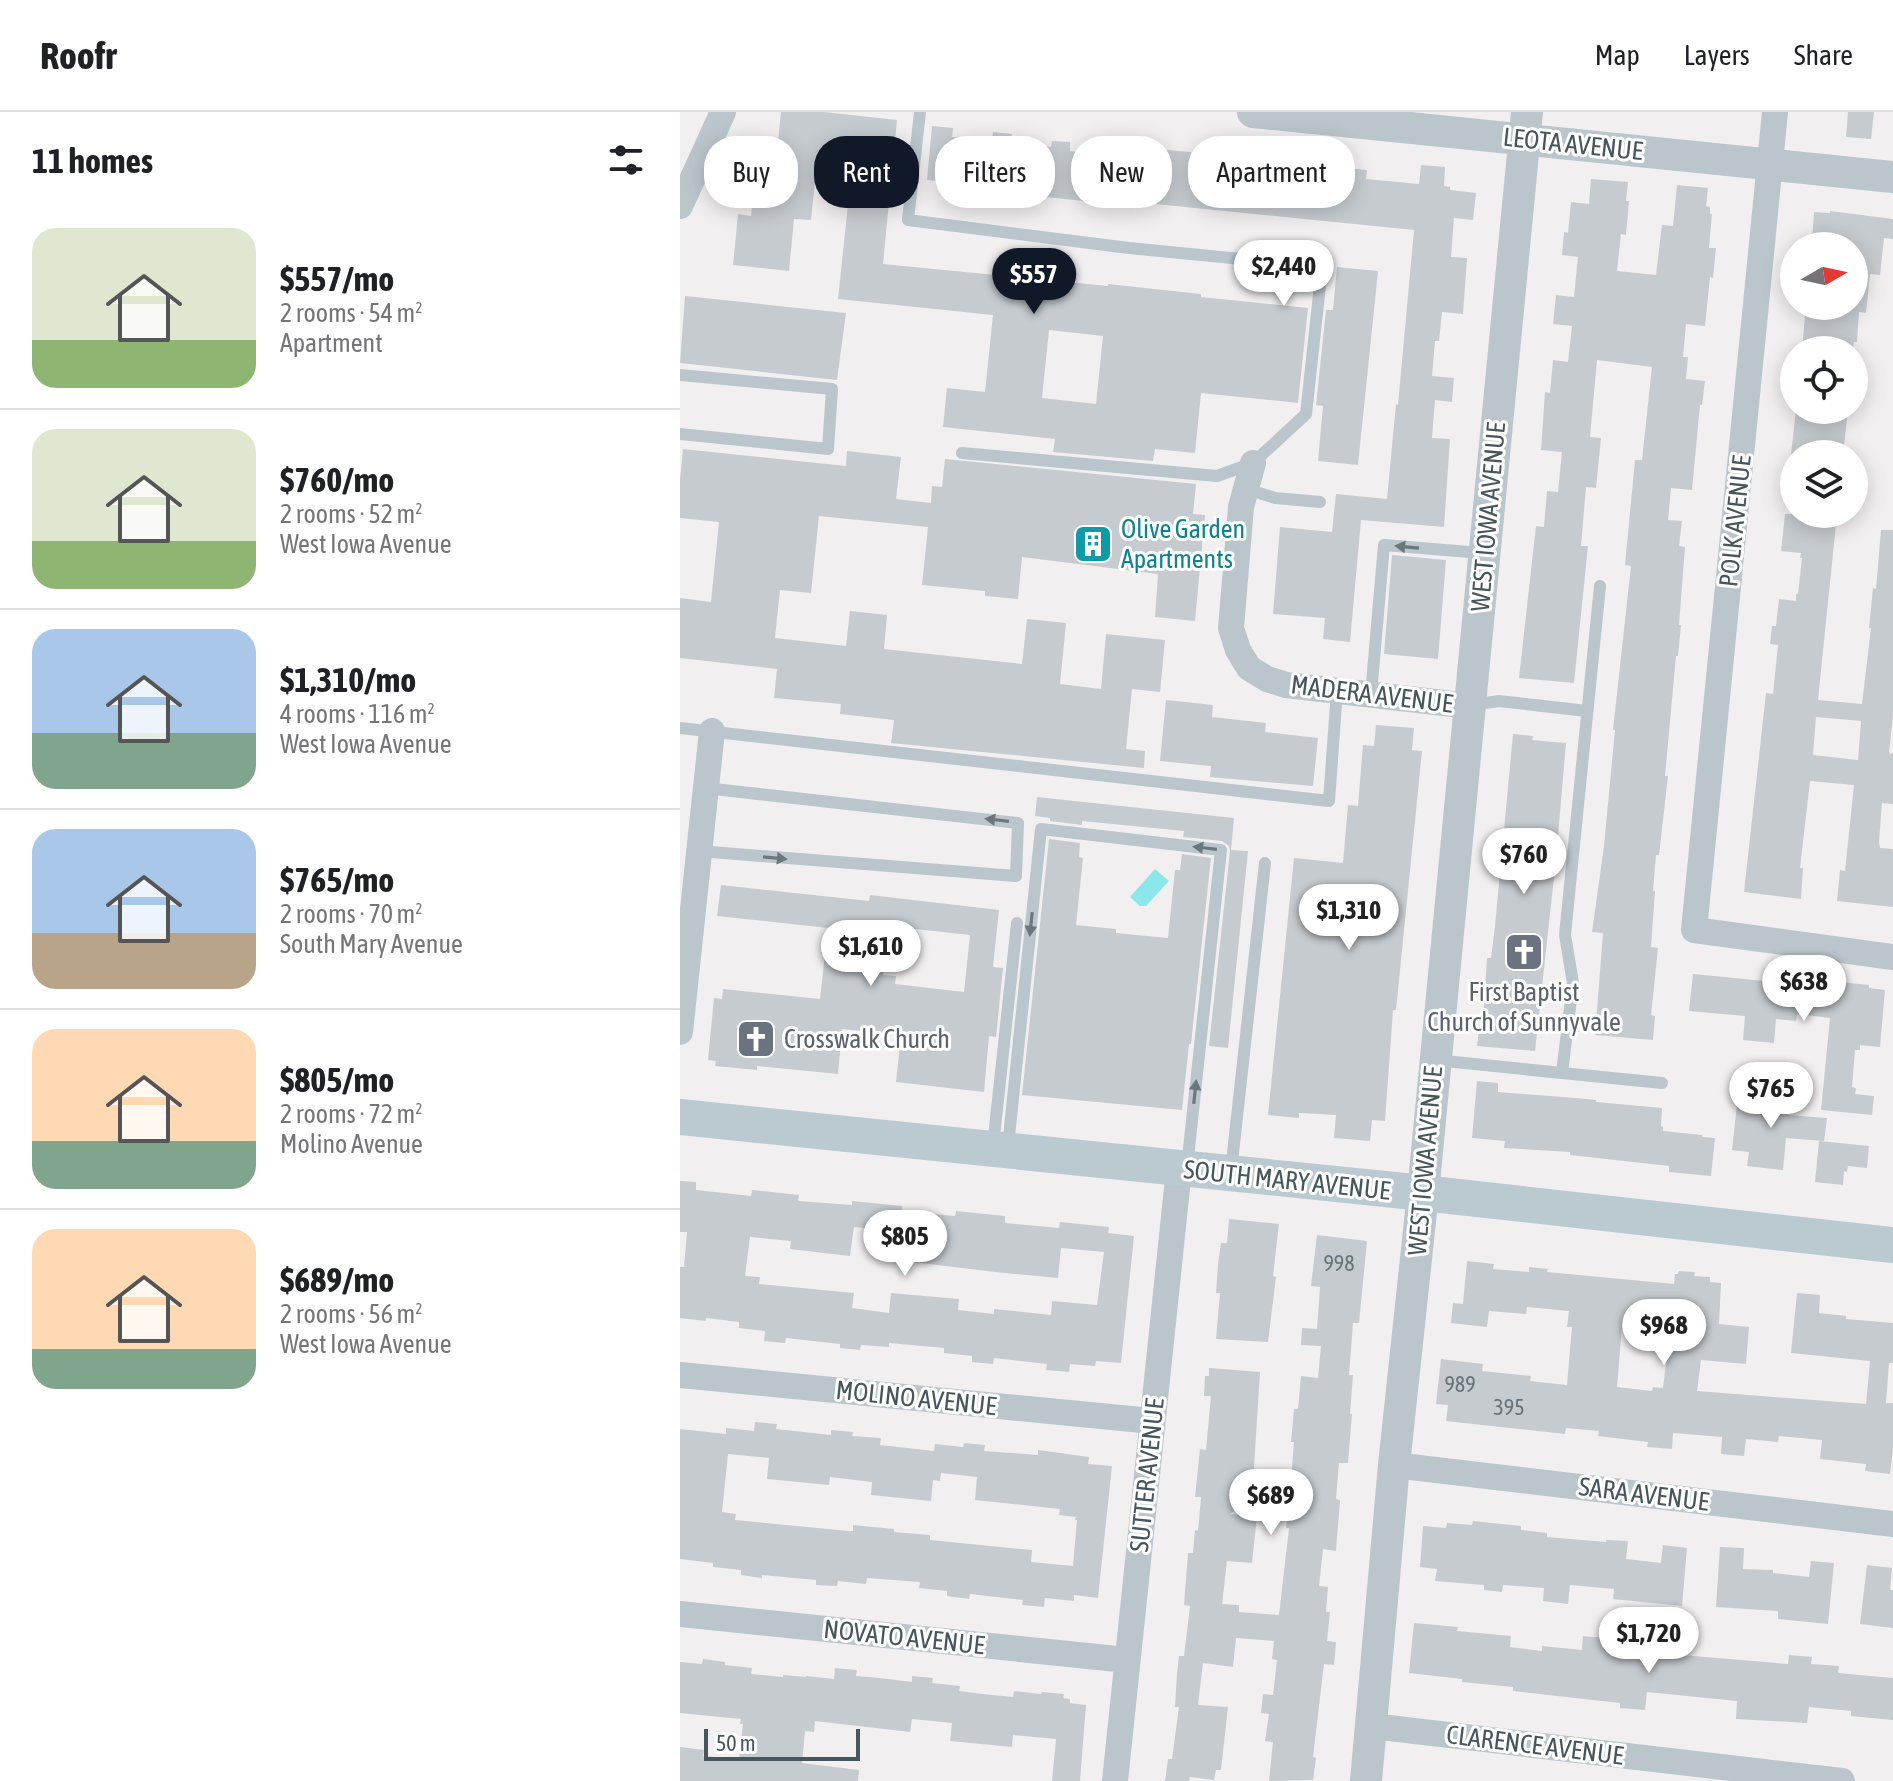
<!DOCTYPE html>
<meta charset="utf-8">
<style>
body{margin:0;font-family:"Asap Condensed",sans-serif;background:#f6f6f6;color:#202124;height:100vh;display:flex;flex-direction:column;font-size:30px;white-space:nowrap}
*{box-sizing:border-box;margin:0}
p{font-size:26px;color:#757577}
.icon{flex:none;width:44px;height:44px;fill:none;stroke:currentColor;stroke-width:2;stroke-linecap:round;stroke-linejoin:round}
.map{position:relative;flex:1;overflow:hidden}
.sheet{display:flex;flex-direction:column;background:#fff;width:680px}
.sheet>*{flex:none}
.banner{position:absolute;left:24px;top:24px;width:760px;height:72px;display:flex;gap:16px}
.needle{width:52px;rotate:81deg}
.tools{position:absolute;left:1100px;top:120px;display:grid;gap:16px}
.tools a{display:grid;place-items:center;width:88px;height:88px;border-radius:50%;background:#fff;box-shadow:0 4px 20px #0003;font-size:40px}
.scale{position:absolute;left:24px;bottom:20px;width:156px;box-sizing:border-box;padding-left:8px;border:4px solid #47565c;border-top:0;font-size:22px;line-height:28px;white-space:nowrap;color:#47565c;-webkit-text-stroke:6px #fff;paint-order:stroke}
.price{position:absolute;translate:-50% -68px;padding:0 18px;border-radius:28px;background:#fff;color:#222;font-size:26px;line-height:52px;filter:drop-shadow(0 2px 4px #0008)}
.price::after{content:'';position:absolute;left:50%;top:48px;width:24px;height:18px;margin-left:-12px;background:inherit;clip-path:polygon(0 0,100% 0,50% 100%)}
.price.current{background:#111827;color:#fff}
ul{padding:0;list-style:none}
li{display:flex;align-items:center;gap:24px;height:200px;padding:0 32px}
li+li{border-top:2px solid #e0e0e0}
li span{display:grid;place-items:center;flex:none;width:224px;height:160px;border-radius:24px;color:#555}
li>.icon{margin-inline-start:auto}
span .icon{width:96px;height:96px;fill:#fffc;stroke-width:1}
li b{font-size:34px}
h2{display:flex;justify-content:space-between;align-items:center;height:96px;padding:0 32px;font-size:34px}
.tag{padding:0 28px;border-radius:32px;background:#fff;box-shadow:0 4px 20px #0003;font-size:28px;line-height:72px}
.tag.current{background:#111827;color:#fff}
header{display:flex;align-items:center;gap:48px;box-sizing:border-box;height:112px;padding:0 40px;background:#fff;border-bottom:2px solid #e0e0e0}
header strong{font-size:38px}
nav{display:flex;gap:44px;margin-inline-start:auto;font-size:28px}
main{display:flex;flex:1;min-height:0}
.map>svg:first-child{display:block}
.water{fill:#8ce7eb}
.building{fill:#c6cbcf;fill-rule:evenodd}
.lines{fill:none;stroke-linecap:round;stroke-linejoin:round}
.service{stroke:#bbc6cc;stroke-width:12}
.minor{stroke:#bbc6cc;stroke-width:26}
.tertiary{stroke:#bbc6cc;stroke-width:32}
.secondary{stroke:#bbc9d1;stroke-width:36}
.oneway{fill:#6a787e}
.labels{text-anchor:middle;dominant-baseline:central;stroke-width:6;stroke-linejoin:round;paint-order:stroke}
.number-label{font-size:22px;fill:#677379}
.street-label{font-size:26px;fill:#47565c;stroke:#fff}
.culture-label{font-size:26px;fill:#0d838f;stroke:#fff;text-anchor:start}
.worship-label{font-size:26px;fill:#5b616d;stroke:#fff}
</style>
<header>
<strong>Roofr</strong>
<nav><a>Map</a><a>Layers</a><a>Share</a></nav>
</header>
<main>
<section class="sheet">
<h2>11 homes<svg class="icon" aria-label="filters" viewBox="0 0 24 24"><path d="M4 7h16M4 17h16"/><circle cx="9" cy="7" r="2"/><circle cx="15" cy="17" r="2"/></svg></h2>
<ul>
<li><span style="background:linear-gradient(#dfe7d0 70%,#8fb573 0)"><svg class="icon" aria-label="home" viewBox="0 0 24 24"><path d="M3 11l9-7 9 7M6 9v11h12V9"/></svg></span><div><b>$557/mo</b><p>2 rooms · 54 m²</p><p>Apartment</p></div></li>
<li><span style="background:linear-gradient(#dfe7d0 70%,#8fb573 0)"><svg class="icon" aria-label="home" viewBox="0 0 24 24"><path d="M3 11l9-7 9 7M6 9v11h12V9"/></svg></span><div><b>$760/mo</b><p>2 rooms · 52 m²</p><p>West Iowa Avenue</p></div></li>
<li><span style="background:linear-gradient(#a9c7e8 65%,#7fa58c 0)"><svg class="icon" aria-label="home" viewBox="0 0 24 24"><path d="M3 11l9-7 9 7M6 9v11h12V9"/></svg></span><div><b>$1,310/mo</b><p>4 rooms · 116 m²</p><p>West Iowa Avenue</p></div></li>
<li><span style="background:linear-gradient(#a9c7e8 65%,#b9a48a 0)"><svg class="icon" aria-label="home" viewBox="0 0 24 24"><path d="M3 11l9-7 9 7M6 9v11h12V9"/></svg></span><div><b>$765/mo</b><p>2 rooms · 70 m²</p><p>South Mary Avenue</p></div></li>
<li><span style="background:linear-gradient(#ffd9b3 70%,#7fa58c 0)"><svg class="icon" aria-label="home" viewBox="0 0 24 24"><path d="M3 11l9-7 9 7M6 9v11h12V9"/></svg></span><div><b>$805/mo</b><p>2 rooms · 72 m²</p><p>Molino Avenue</p></div></li>
<li><span style="background:linear-gradient(#ffd9b3 75%,#7fa58c 0)"><svg class="icon" aria-label="home" viewBox="0 0 24 24"><path d="M3 11l9-7 9 7M6 9v11h12V9"/></svg></span><div><b>$689/mo</b><p>2 rooms · 56 m²</p><p>West Iowa Avenue</p></div></li>
</ul>
</section>
<div class="map">
<svg width="1213" height="1669" viewBox="0 0 1213 1669">
<rect width="100%" height="100%" fill="#f2eff0"/>
<path class="water" d="M475 757 489 769 466 794H460L450 785Z"/>
<path class="building" d="M101 0H144L217 8 203 152 428 174V172L465 176 521 182V185L628 196 618 291 521 281 515 341 475 337 473 349 373 340 375 327 263 315 267 276 305 280 313 203 158 187 172 55 137 51 131 108 114 107 109 159 53 153 58 102 71 104 77 48 96 50ZM369 218 423 224 416 292 362 286Z
M1168 0H1194L1191 27 1166 25Z
M252 14 273 16 272 25 312 29 313 20 332 22 331 31 371 35 372 29 390 30V39L429 43 430 32 487 38 511 40 510 49 546 53 547 44 570 46 569 55 606 59 607 50 687 58 686 67 739 72 741 53 765 55 764 74 770 75V78L796 81 793 108 774 106 771 145 787 146 783 202 762 200 759 229H755L752 264 774 266 772 290 755 288 752 326 770 327 764 415 681 408 670 530 643 527 645 506 593 502 600 415 652 420 656 382 707 387 716 292 718 293 734 118 456 90V88L414 83 413 90 366 85V82L307 76V74L247 68Z
M911 67 948 70 946 89H949L946 123 941 122 937 159 976 163 982 113 993 114 997 73 1028 76 1026 94 1030 95V102H1032L1029 136H1036L1033 166 1030 165 1025 214 1006 212 1003 245H1008L1006 267 1025 269 1022 293H1020L1012 378 991 376 988 408 1002 409 999 434 1005 435 999 513H1001L998 544H996L985 664H988L979 743H976L973 779H975L971 835 978 836 971 903 975 904 973 928 915 923 923 821 912 820 924 734 935 618H933L951 454 945 453 955 348H962L972 255 917 248 910 325 921 326 916 376 906 375 901 434H908L894 571 839 566 856 414 864 415 867 379 878 380 882 340 861 338 865 280 870 281 873 248 888 250 892 214 873 212 876 183 894 185 898 145 882 143 884 120 888 121 891 90 909 92Z
M1150 99 1213 107V127L1204 126 1200 163 1190 162 1186 201 1179 200 1177 230H1174L1173 238H1122L1125 204 1144 206V199L1148 200V194H1174V133L1132 129 1134 100 1150 101Z
M657 155 698 159 678 353 638 349 643 294 636 293 646 198H653Z
M5 184 166 201 157 268 0 251Z
M1116 298 1134 300V298H1168L1163 342H1111Z
M3 337 166 354 167 339 221 345 216 387 251 391 252 374 262 375 265 347 516 372 513 402 525 403 515 509 475 505 478 462 342 445 338 487 305 484V479L242 473 248 415 139 404 131 481 100 478 95 526 166 534 170 499 207 503 204 537 342 552 347 507 386 511 380 572 421 577 426 522 485 528 480 580 452 577 446 637 465 639 464 656 211 631 214 608 160 602 161 592 94 586 97 557 0 546V486L31 490 39 410 0 406V368Z
M1105 402H1157L1138 588 1182 592 1191 516H1189L1193 476 1196 477 1201 418H1213V603L1209 641 1213 642V692L1202 691 1199 730 1200 736 1213 737V795L1157 789 1160 758 1165 759 1174 673 1130 669 1120 756H1123L1121 787 1064 780 1086 581 1093 582 1098 533 1090 532 1092 514H1096L1099 487 1116 489V482H1118L1122 446H1120L1121 441 1101 439ZM1136 605 1181 609 1178 648 1133 643Z
M712 443 766 448 758 547 704 542Z
M486 588 533 593 532 605 586 611 585 620 638 626 633 674 530 665 531 654 480 649Z
M696 613 734 616 732 638 742 639 716 898H713L705 1009 692 1008 690 1029 654 1026 656 1003 619 1001V1006L588 1003 614 746 663 751 668 693 678 694 683 633 694 634Z
M833 622 853 624 852 628 886 631 876 747 855 939 797 934 800 910H803L807 846H811L815 814Z
M357 685 554 706 551 738 568 739 548 936 529 934 550 739 549 734 542 729 503 725 504 719 402 709V713L370 709V706L355 704Z
M369 727 400 731 399 745 403 746 396 813 436 817V821L488 826 495 758H500L502 742 531 746 511 932H509L502 998 342 983Z
M41 773 189 789 190 783 319 798 313 855 323 856 316 925 309 924 304 980 216 970 221 923 162 917 158 962 77 954V958L35 954 36 949 28 948 34 886 42 887 43 877 140 887 148 816 37 804ZM208 814 290 823 284 880 215 872 216 864 203 863Z
M1013 862 1127 873 1149 874V869L1189 873V876L1205 878 1200 935 1180 933V938H1175L1172 975 1176 976 1175 982 1194 984 1192 1003 1141 998 1150 906 1117 902 1116 909 1096 907 1094 931 1063 928 1065 904 1009 899Z
M797 969 818 971V980L896 986 916 988V990L982 996 981 1014 983 1015V1019L1022 1023V1025L1035 1026 1031 1064 989 1060V1054L890 1043V1040L824 1036 825 1029 792 1026Z
M1058 983 1109 988 1108 1003 1147 1006 1144 1029 1106 1026 1103 1058 1067 1054 1069 1040 1052 1038Z
M1139 1029 1189 1034 1187 1056 1168 1054 1167 1060 1164 1059 1163 1073 1135 1070Z
M0 1069 16 1070V1078L71 1084 72 1078 119 1083 118 1089 172 1093V1089L222 1094V1099L275 1104 276 1099 325 1104V1111L379 1116 380 1110 429 1115 428 1121 454 1124 441 1251 416 1249 415 1254 390 1252 389 1260 366 1258 367 1252 314 1246 313 1252 292 1250V1244L264 1241V1236L209 1231V1235L181 1233 180 1238 160 1236V1232L106 1226 105 1231 84 1229 85 1219 59 1216V1210L26 1206V1209L0 1206V1155H4L7 1120H0ZM174 1115 215 1119 213 1150 241 1151 315 1160 378 1166 381 1136 424 1140 417 1193 372 1189 371 1203 314 1197V1202L278 1198 279 1187 211 1181 209 1201 172 1196 174 1181 79 1172 80 1165 65 1164 70 1125 111 1129 110 1137 170 1144Z
M549 1107 599 1112 593 1164 596 1165 588 1230 536 1227 540 1181H536L538 1153 541 1131H547Z
M637 1123 687 1129 679 1211H673L669 1263H673L670 1302H672L668 1351H659L656 1387 660 1388 656 1439 643 1437 639 1474 648 1475 646 1500H650L647 1529 656 1530 654 1553 644 1552 633 1645 636 1646 633 1668 589 1669 593 1630 585 1629 589 1602 581 1601 583 1582 593 1583 597 1548 592 1547 594 1529 556 1526 553 1555 523 1551 518 1593 548 1595 541 1658H536L534 1668 510 1665 509 1669H485L488 1647H492L499 1595H495L497 1562 499 1544H504L510 1494 504 1493 508 1441H513L515 1418 518 1419 521 1385H515L520 1337 526 1338 531 1284H524L525 1264H529V1256L580 1260 573 1371 580 1380 550 1402 577 1405 572 1451 547 1449 542 1492 559 1493V1500L599 1503 609 1416H606L612 1356 614 1330H611L614 1297H618L621 1264 638 1266 641 1234 621 1233 622 1216 637 1217 640 1175 631 1174Z
M787 1149 814 1152 813 1157 849 1160V1155L868 1157 867 1160 994 1172 995 1162H998L999 1159 1015 1160 1014 1164 1030 1165V1170L1041 1171 1039 1212 1069 1215 1066 1252 1021 1248 1017 1279 1186 1292 1190 1249 1111 1241 1117 1181 1140 1183 1139 1201 1166 1204V1207L1213 1211V1251H1209L1206 1291H1213V1337L1210 1362 1185 1359 1186 1352 1140 1347 1142 1328 1099 1324 1098 1330 1066 1327 1064 1344 1041 1342 1042 1325 993 1321 992 1337 967 1335 968 1330 918 1324 919 1319 886 1316 885 1322 766 1309 768 1293 756 1292 761 1247 803 1252 802 1259 851 1264 850 1269 887 1273 892 1215H887L889 1199 847 1195 846 1202 809 1199 807 1215 771 1211 773 1191 783 1192ZM942 1214 990 1219 983 1276 973 1275 972 1279 937 1275Z
M75 1310 97 1312 96 1317 151 1323V1318L173 1320 172 1324 201 1326 200 1333 254 1339 255 1332 283 1335 284 1331 305 1333 304 1339 358 1343V1338L409 1345 408 1352 432 1354 418 1486 394 1483V1489L365 1486 364 1495 342 1493 343 1488 290 1482 289 1487 267 1484V1479L239 1476 240 1470 187 1466 186 1472 158 1469 157 1474 136 1473V1468L82 1463V1466L61 1463V1458L33 1455V1451L0 1447V1317L46 1322V1316L74 1319ZM48 1342 89 1346 87 1367 149 1373 150 1365 192 1370 191 1383 251 1389 253 1368 260 1369 261 1361 297 1365 295 1388 380 1397 379 1403 396 1405 395 1408H397L393 1454 351 1450 352 1438 250 1428V1423L214 1420V1417L173 1413V1419H168L55 1408 56 1402 42 1400Z
M793 1409 841 1414V1418L867 1421V1425L926 1430V1428L948 1429 946 1447 981 1451 983 1433 1007 1436 1002 1494 933 1487 934 1477 890 1473 888 1492 863 1489 864 1476 823 1473 822 1480 804 1478V1473L755 1469 757 1457 740 1455 743 1414 766 1416 767 1411 792 1413Z
M1040 1435 1064 1436 1063 1457 1093 1458V1461L1129 1465 1131 1449 1154 1451 1148 1512 1098 1507V1499L1036 1495Z
M1187 1453 1212 1456 1210 1478H1213V1516L1180 1512Z
M734 1511 778 1515 777 1519 831 1524 830 1535 862 1539V1534L902 1538 903 1524 965 1530 964 1537 1001 1540V1543L1108 1552 1109 1543 1132 1545 1131 1552 1159 1554 1158 1561 1213 1566V1608L1171 1604V1599L1129 1595 1127 1611 1056 1607 1057 1589 967 1580 965 1598 940 1596V1591L833 1579V1575L782 1570V1567L729 1561Z
M23 1547 45 1550V1553L72 1556 71 1562 103 1565V1563L126 1565V1564L154 1567 155 1556 177 1558 176 1564 200 1566 232 1570V1564L253 1566 252 1571 280 1574 279 1579 303 1582 333 1585 334 1579 361 1582 362 1580 384 1582 383 1586 390 1587V1591L406 1593 400 1669H372L376 1627 333 1623 332 1635 270 1629 272 1611 232 1607 230 1620 135 1609 134 1620 125 1619 122 1651 179 1658 178 1669H0V1635L24 1638 23 1644 59 1647 63 1612H60L61 1607 0 1601V1550L22 1552Z"/>
<g class="lines">
<path class="service" d="M240 0 228 108 449 136 642 155 626 302 573 351 537 364 282 341
M0 263 152 277 148 337 0 322
M566 377 595 386 640 390
M691 582 704 433 801 441
M791 593 819 589 907 599
M0 616 649 689 657 578
M18 739 336 764 338 711 25 676
M755 948 882 961 893 871 885 823 920 474
M882 961 982 971
M313 1034 337 811
M328 1034 361 717 541 738 507 1055
M551 1059 585 751"/>
<path class="minor" d="M1095 0 1014 818 1213 845
M0 94 43 0
M573 351 561 395 551 516 558 538 569 556 587 567 606 573 790 594
M0 920 32 619
M0 1263 472 1309
M714 1353 1213 1412
M0 1502 447 1548
M692 1614 1162 1669
M435 1669 499 1057"/>
<path class="tertiary" d="M573 0 1213 65
M686 1669 714 1353 743 1081 847 0"/>
<path class="secondary" d="M0 1005 715 1078 1213 1133"/>
</g>
<defs><path id="oneway-solid" d="M-6-.8H1V-3.2L6.5 0L1 3.2V.8H-6Z" transform="scale(2)"/></defs>
<g class="oneway">
<use href="#oneway-solid" transform="translate(727 435) rotate(-175)"/>
<use href="#oneway-solid" transform="translate(317 708) rotate(-173)"/>
<use href="#oneway-solid" transform="translate(525 736) rotate(-173)"/>
<use href="#oneway-solid" transform="translate(95 746) rotate(5)"/>
<use href="#oneway-solid" transform="translate(351 812) rotate(96)"/>
<use href="#oneway-solid" transform="translate(515 980) rotate(-84)"/>
</g>
<defs>
<symbol id="building-square" viewBox="-11 -11 22 22"><rect x="-9" y="-9" width="18" height="18" rx="4" fill="#0f9aa8" stroke="#fff"/><path d="M-4-6H4V6H1V3H-1V6H-4ZM-2.5-4.3h1.7v1.8h-1.7ZM.8-4.3h1.7v1.8H.8ZM-2.5-1h1.7V.8h-1.7ZM.8-1h1.7V.8H.8Z" fill="#fff"/></symbol>
<symbol id="church-square" viewBox="-11 -11 22 22"><rect x="-9" y="-9" width="18" height="18" rx="4" fill="#6b7280" stroke="#fff"/><path d="M-1.2-6h2.4v3.5h3.3v2.4h-3.3V6h-2.4V-.1h-3.3v-2.4h3.3Z" fill="#fff"/></symbol>
</defs>
<g fill-rule="evenodd">
<use href="#building-square" x="391" y="410" width="44" height="44"/>
<use href="#church-square" x="822" y="818" width="44" height="44"/>
<use href="#church-square" x="54" y="905" width="44" height="44"/>
</g>
<g class="labels">
<g class="number-label">
<text x="659" y="1151">998</text>
<text x="780" y="1272">989</text>
<text x="829" y="1295">395</text>
</g>
<g class="street-label">
<text transform="translate(893 32) rotate(6)">LEOTA AVENUE</text>
<text transform="translate(808 405) rotate(-85)">WEST IOWA AVENUE</text>
<text transform="translate(1055 409) rotate(-84)">POLK AVENUE</text>
<text transform="translate(692 582) rotate(7)">MADERA AVENUE</text>
<text transform="translate(745 1049) rotate(-85)">WEST IOWA AVENUE</text>
<text transform="translate(607 1068) rotate(6)">SOUTH MARY AVENUE</text>
<text transform="translate(236 1286) rotate(6)">MOLINO AVENUE</text>
<text transform="translate(467 1363) rotate(-84)">SUTTER AVENUE</text>
<text transform="translate(964 1382) rotate(7)">SARA AVENUE</text>
<text transform="translate(224 1525) rotate(6)">NOVATO AVENUE</text>
<text transform="translate(855 1633) rotate(7)">CLARENCE AVENUE</text>
</g>
<g class="culture-label">
<text x="441" y="417">Olive Garden<tspan x="441" dy="30">Apartments</tspan></text>
</g>
<g class="worship-label">
<text x="844" y="880">First Baptist<tspan x="844" dy="30">Church of Sunnyvale</tspan></text>
<text x="104" y="927" text-anchor="start">Crosswalk Church</text>
</g>
</g>
</svg>
<div class="tools">
<a><svg class="needle" viewBox="-14 -14 28 28"><path d="M0-13l5 13h-10z" fill="#e53935"/><path d="M0 13l5-13h-10z" fill="#757577"/></svg></a>
<a><svg class="icon" aria-label="locate" viewBox="0 0 24 24"><circle cx="12" cy="12" r="6"/><path d="M12 2v4M12 18v4M2 12h4M18 12h4"/></svg></a>
<a><svg class="icon" aria-label="layers" viewBox="0 0 24 24"><path d="M12 4l9 5-9 5-9-5zM3 14l9 5 9-5"/></svg></a>
</div>
<div class="scale">50 m</div>
<b class="price" style="left:604px;top:196px">$2,440</b>
<b class="price current" style="left:354px;top:204px">$557</b>
<b class="price" style="left:844px;top:784px">$760</b>
<b class="price" style="left:669px;top:840px">$1,310</b>
<b class="price" style="left:191px;top:876px">$1,610</b>
<b class="price" style="left:1124px;top:911px">$638</b>
<b class="price" style="left:1091px;top:1018px">$765</b>
<b class="price" style="left:225px;top:1166px">$805</b>
<b class="price" style="left:984px;top:1255px">$968</b>
<b class="price" style="left:591px;top:1425px">$689</b>
<b class="price" style="left:969px;top:1563px">$1,720</b>
<div class="banner">
<a class="tag">Buy</a>
<a class="tag current">Rent</a>
<a class="tag">Filters</a>
<a class="tag">New</a>
<a class="tag">Apartment</a>
</div>
</div>
</main>
